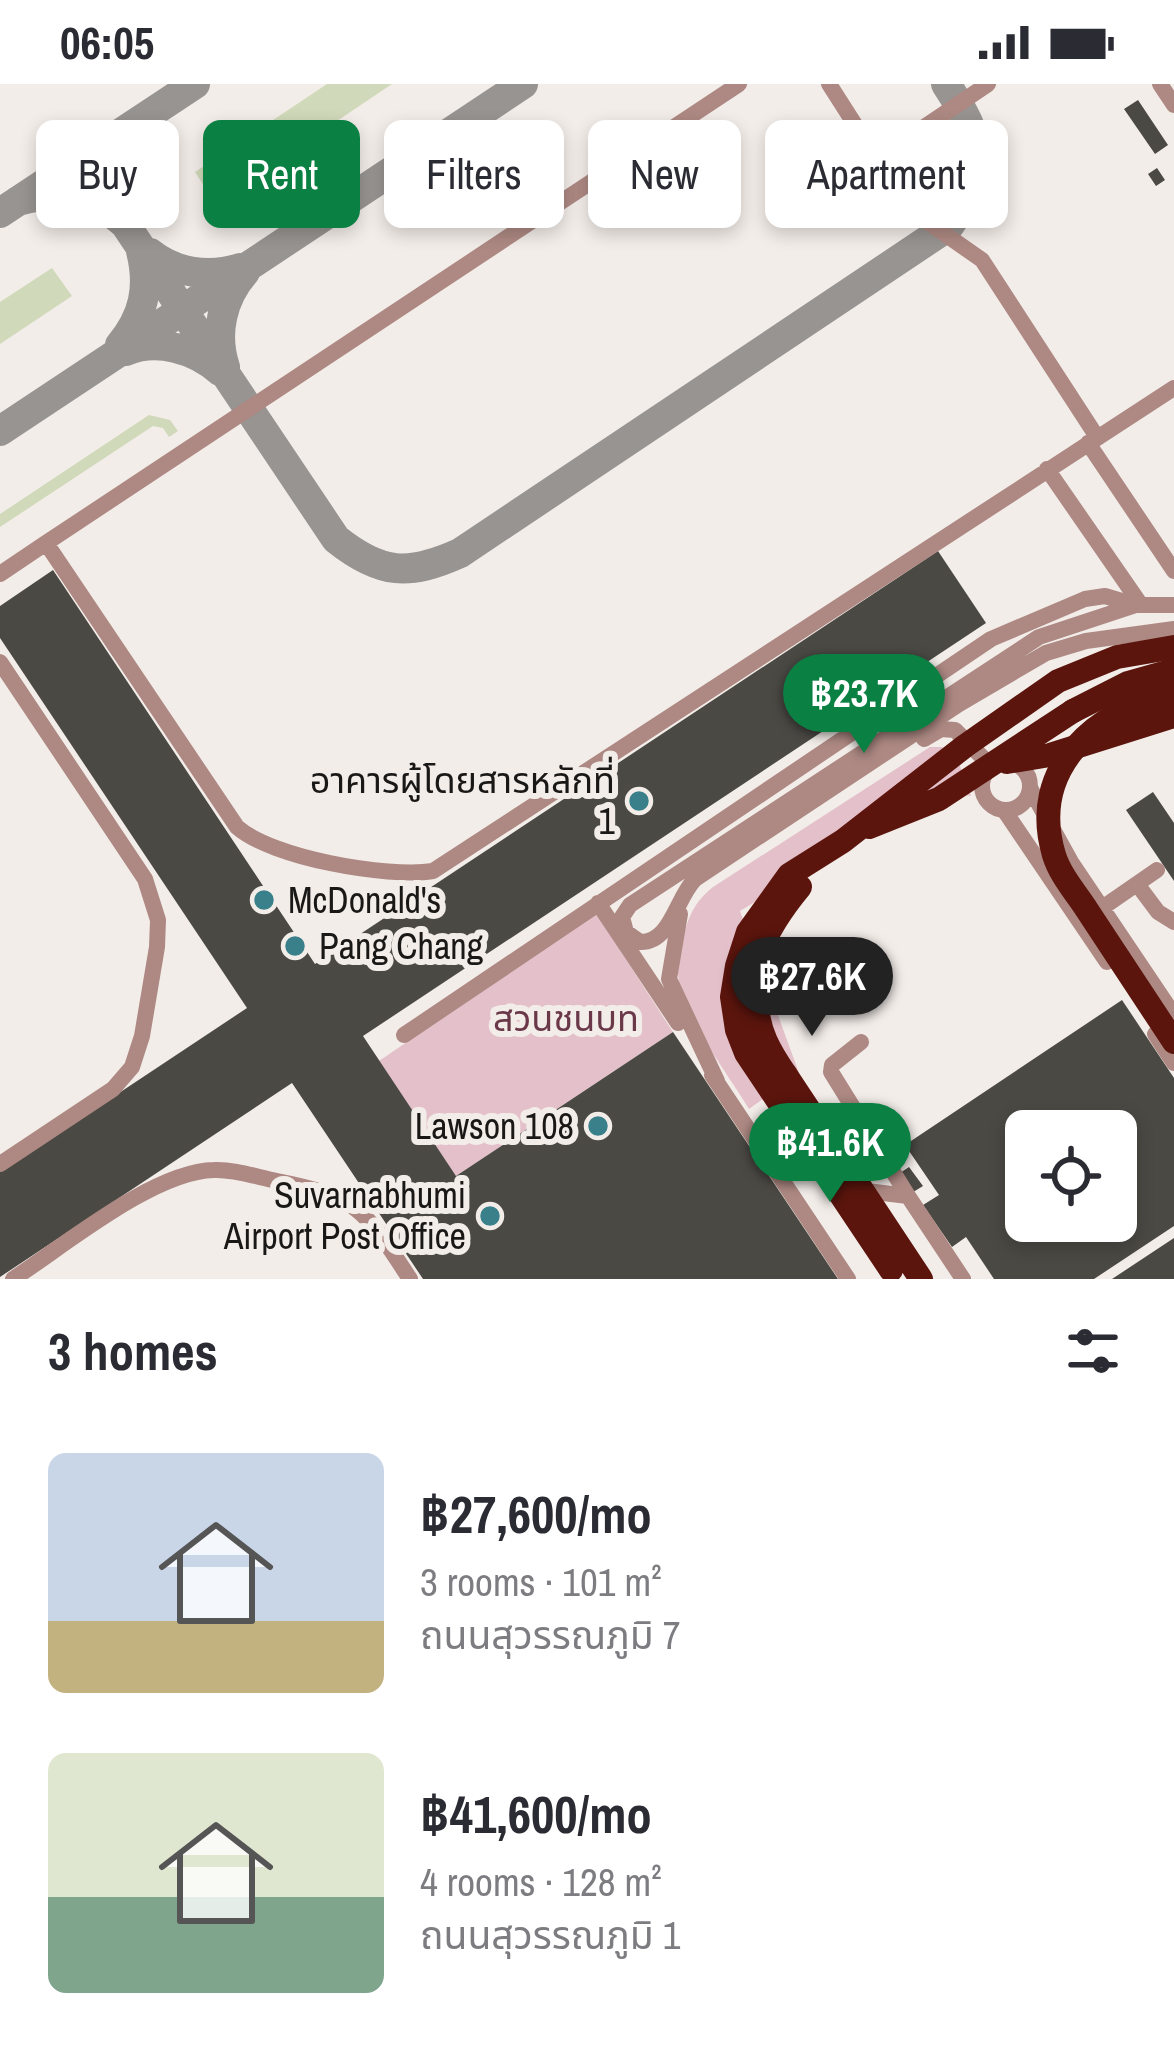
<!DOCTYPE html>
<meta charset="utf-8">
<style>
body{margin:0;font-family:"Archivo Narrow","Noto Sans Thai",sans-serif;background:#f2f2f3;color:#2b2b33;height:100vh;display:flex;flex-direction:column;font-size:45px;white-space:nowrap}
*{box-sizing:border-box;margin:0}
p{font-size:39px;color:#7c7c81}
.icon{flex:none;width:66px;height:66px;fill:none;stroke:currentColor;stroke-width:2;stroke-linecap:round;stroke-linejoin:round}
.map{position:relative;height:1195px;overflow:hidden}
.details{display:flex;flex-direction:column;background:#fff;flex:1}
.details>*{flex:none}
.guide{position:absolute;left:36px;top:36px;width:1104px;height:108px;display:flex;gap:24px}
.fabs{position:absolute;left:1005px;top:1026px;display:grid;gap:24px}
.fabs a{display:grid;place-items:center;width:132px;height:132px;border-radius:18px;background:#fff;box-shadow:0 6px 18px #0003;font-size:60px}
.price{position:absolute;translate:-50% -102px;padding:0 27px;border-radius:42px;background:#0b8043;color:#fff;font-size:39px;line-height:78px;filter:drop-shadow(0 3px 6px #0008)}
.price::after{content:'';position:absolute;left:50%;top:72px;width:36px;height:27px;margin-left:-18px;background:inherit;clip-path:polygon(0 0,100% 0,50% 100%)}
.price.on{background:#222;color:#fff}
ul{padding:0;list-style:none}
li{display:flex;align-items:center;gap:36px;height:300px;padding:0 48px}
li span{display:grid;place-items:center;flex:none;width:336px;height:240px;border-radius:18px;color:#555}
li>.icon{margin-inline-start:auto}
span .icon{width:144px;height:144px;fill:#fffc;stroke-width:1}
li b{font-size:51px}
h2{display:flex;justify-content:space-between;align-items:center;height:144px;padding:0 48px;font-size:51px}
.pill{padding:0 42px;border-radius:18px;background:#fff;box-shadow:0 6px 18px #0003;font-size:42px;line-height:108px}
.pill.on{background:#0b8043;color:#fff}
.status{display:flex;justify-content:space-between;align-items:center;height:84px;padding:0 60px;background:#fff;direction:ltr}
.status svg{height:33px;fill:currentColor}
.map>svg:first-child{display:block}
.green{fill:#e4c1ca}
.water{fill:#d0d9b9}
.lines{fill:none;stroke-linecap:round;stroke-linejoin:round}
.taxiway{stroke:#989491;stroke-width:30}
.building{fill:#4b4944;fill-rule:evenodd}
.minor{stroke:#ae8983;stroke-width:16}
.highway{stroke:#5b150d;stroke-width:24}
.highway-bridge{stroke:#5b150d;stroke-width:24}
.poi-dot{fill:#39808b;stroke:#f3ede9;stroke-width:4.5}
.labels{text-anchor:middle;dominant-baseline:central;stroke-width:12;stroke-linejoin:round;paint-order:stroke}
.poi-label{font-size:36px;fill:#1a1816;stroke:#f3ede9;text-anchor:end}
.park-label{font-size:36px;fill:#6a3848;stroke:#f3ede9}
</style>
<div class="status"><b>06:05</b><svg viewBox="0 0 49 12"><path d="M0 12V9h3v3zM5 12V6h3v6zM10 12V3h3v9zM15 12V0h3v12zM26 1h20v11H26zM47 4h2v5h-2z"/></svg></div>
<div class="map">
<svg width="1174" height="1195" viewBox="0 0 1174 1195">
<rect width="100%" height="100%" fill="#f3ede9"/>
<path class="green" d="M930 663H942L960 682 971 712 938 707 740 827 799 989 749 1025C730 993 678 925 678 889 678 877 682 863 684 851 689 830 696 817 713 803Z
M596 829 673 948 456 1092 379 977Z"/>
<path class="water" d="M327 0H392L215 119 195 88Z
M52 184 72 212 0 260V218Z
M149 331 170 336 178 347 169 353 163 344 153 342 0 443V430Z"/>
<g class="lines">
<path class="taxiway" d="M18 117C67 104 87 107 125 140L336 455C381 491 409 492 460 469L949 142C991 86 982 55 946 0
M0 129 195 0
M125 140C115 101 115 73 139 39
M150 169C175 189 209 194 240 184
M120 261C144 232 150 203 141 167
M126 267C157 254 195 265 220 287
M225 283C214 250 222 214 245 188
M0 347 523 0"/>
</g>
<path class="building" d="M1138 16 1168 61 1155 70 1124 25Z
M1157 84 1165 96 1156 102 1148 90Z
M938 467 986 539 363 952 456 1092 673 948 838 1195H423L292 999 0 1193V1088L247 924 0 554V522L53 486 315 880Z
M1153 708 1174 739V797L1126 726Z
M1122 916 1174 994V1142L1094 1195H994L966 1153 952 1163 923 1121 939 1111 905 1061ZM1026 1047H1116V1137H1026Z
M909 1083 923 1102 910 1110 897 1091Z
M1174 1154V1195H1112Z"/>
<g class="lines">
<path class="minor" d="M829 0 877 75
M988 0 877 75 909 125 982 176 1097 353
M1160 0 1174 21
M1088 359 1174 487
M1047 385 1141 521
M46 459 739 0
M0 490 46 459 237 743C272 774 387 794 433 787L1174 304
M1174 521H1136L1039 553 630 821 622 833 626 848 640 858C671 859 676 814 695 795L959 620 1046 569 1086 557 1174 545
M0 578 145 795 158 836 157 863 142 952 132 983 113 1005 0 1080
M924 655 941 645 955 646 992 683
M982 702a24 24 0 1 1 48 0a24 24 0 1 1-48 0Z
M1030 704 1071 778 1174 931
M1004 726 1107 878
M1137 800 1158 828 1174 838
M598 819 678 939
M1102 824 1157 786
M680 830 669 895 717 997
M1155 950 1174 979
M404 951 991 555 1085 515 1105 512 1135 521
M861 958 832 981 831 988 908 1112
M712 991 848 1195
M769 1075 811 1082 825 1090
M857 1105 869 1076 859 1052
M858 1106 908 1112 963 1195
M13 1195C64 1162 154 1087 214 1086 234 1085 257 1093 277 1097 360 1113 365 1127 410 1195"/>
<path class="highway" d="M1073 627 1128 599 1174 586
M1007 678 1050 671 1174 632
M757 917C757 946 770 968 786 991"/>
<path class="highway-bridge" d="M1174 609C1096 626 1028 684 1054 771 1060 791 1076 809 1087 826 1116 870 1145 914 1174 958
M869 743 939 715 1073 627
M751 945C743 889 765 845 800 803
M786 991 921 1195
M891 1186 746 969 737 946 732 913 737 882 748 848 789 791 843 757 965 662 1058 597 1117 573 1174 563"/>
</g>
<g class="poi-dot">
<circle cx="639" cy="717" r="12"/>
<circle cx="264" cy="816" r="12"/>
<circle cx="295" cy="862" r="12"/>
<circle cx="598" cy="1042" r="12"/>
<circle cx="490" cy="1132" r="12"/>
</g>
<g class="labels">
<g class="poi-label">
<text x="615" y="696">อาคารผู้โดยสารหลักที่<tspan x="615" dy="41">1</tspan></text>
<text x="288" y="816" text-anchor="start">McDonald's</text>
<text x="319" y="862" text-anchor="start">Pang Chang</text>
<text x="574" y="1042">Lawson 108</text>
<text x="466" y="1111">Suvarnabhumi<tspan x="466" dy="41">Airport Post Office</tspan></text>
</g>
<g class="park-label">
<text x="566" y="934">สวนชนบท</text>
</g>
</g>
</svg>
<div class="fabs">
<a><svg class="icon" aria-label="locate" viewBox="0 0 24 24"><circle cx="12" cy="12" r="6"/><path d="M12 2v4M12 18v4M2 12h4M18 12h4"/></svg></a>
</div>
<b class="price" style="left:864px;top:672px">฿23.7K</b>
<b class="price on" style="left:812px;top:955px">฿27.6K</b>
<b class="price" style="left:830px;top:1121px">฿41.6K</b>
<div class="guide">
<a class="pill">Buy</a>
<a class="pill on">Rent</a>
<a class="pill">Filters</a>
<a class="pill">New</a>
<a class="pill">Apartment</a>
</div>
</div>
<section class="details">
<h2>3 homes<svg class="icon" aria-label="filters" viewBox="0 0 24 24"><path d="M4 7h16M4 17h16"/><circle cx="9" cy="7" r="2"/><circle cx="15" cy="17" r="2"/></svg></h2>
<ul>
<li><span style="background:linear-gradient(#c9d6e8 70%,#c2b280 0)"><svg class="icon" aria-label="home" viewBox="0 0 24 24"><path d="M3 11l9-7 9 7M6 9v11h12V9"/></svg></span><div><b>฿27,600/mo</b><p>3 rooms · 101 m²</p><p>ถนนสุวรรณภูมิ 7</p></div></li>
<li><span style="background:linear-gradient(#dfe7d0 60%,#7fa58c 0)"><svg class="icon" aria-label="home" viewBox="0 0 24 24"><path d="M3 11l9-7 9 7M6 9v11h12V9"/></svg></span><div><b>฿41,600/mo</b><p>4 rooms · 128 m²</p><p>ถนนสุวรรณภูมิ 1</p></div></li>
</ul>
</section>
